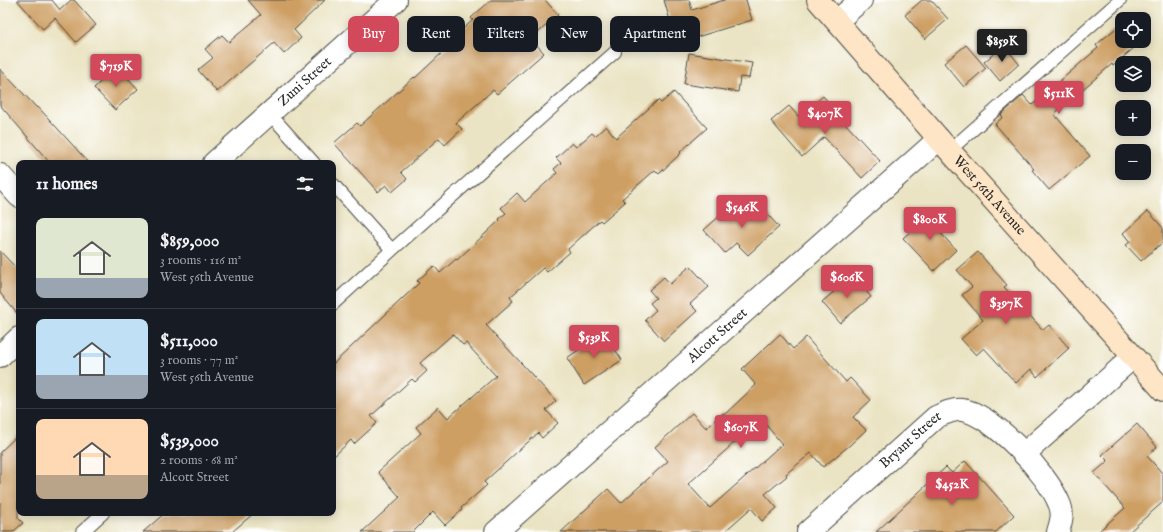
<!DOCTYPE html>
<meta charset="utf-8">
<style>
body{margin:0;font-family:"IM FELL English",serif;background:#20242c;color:#f1f3f6;height:100vh;display:flex;flex-direction:column;font-size:15px;white-space:nowrap}
*{box-sizing:border-box;margin:0}
p{font-size:13px;color:#9ea1a6}
.icon{flex:none;width:22px;height:22px;fill:none;stroke:currentColor;stroke-width:2;stroke-linecap:round;stroke-linejoin:round}
.map{position:relative;flex:1;overflow:hidden}
.side{position:absolute;left:16px;top:160px;width:320px;height:356px;display:flex;flex-direction:column;background:#171b24;border-radius:8px;box-shadow:0 2px 10px #0003}
.side>*{flex:none}
.top-card{position:absolute;left:348px;top:16px;width:380px;height:36px;display:flex;gap:8px}
.buttons{position:absolute;left:1115px;top:12px;display:grid;gap:8px}
.buttons a{display:grid;place-items:center;width:36px;height:36px;border-radius:8px;background:#171b24;box-shadow:0 2px 10px #0003;font-size:20px}
.price{position:absolute;translate:-50% -34px;padding:0 9px;border-radius:4px;background:#d1495b;color:#fff;font-size:13px;line-height:26px;filter:drop-shadow(0 1px 2px #0008)}
.price::after{content:'';position:absolute;left:50%;top:24px;width:12px;height:9px;margin-left:-6px;background:inherit;clip-path:polygon(0 0,100% 0,50% 100%)}
.price.selected{background:#222;color:#fff}
ul{padding:0;list-style:none}
li{display:flex;align-items:center;gap:12px;height:100px;padding:0 20px}
li+li{border-top:1px solid #363941}
li span{display:grid;place-items:center;flex:none;width:112px;height:80px;border-radius:8px;color:#555}
li>.icon{margin-inline-start:auto}
span .icon{width:48px;height:48px;fill:#fffc;stroke-width:1}
li b{font-size:17px}
h2{display:flex;justify-content:space-between;align-items:center;height:48px;padding:0 20px;font-size:17px}
.chip{padding:0 14px;border-radius:8px;background:#171b24;box-shadow:0 2px 10px #0003;font-size:14px;line-height:36px}
.chip.selected{background:#d1495b;color:#fff}
.map>svg:first-child{display:block}
.building{fill:#cd9f64;fill-rule:evenodd}
.lines{fill:none;stroke-linecap:round;stroke-linejoin:round}
.lane-casing{stroke:#484742;stroke-width:14}
.street-casing{stroke:#484742;stroke-width:24}
.secondary-casing{stroke:#484742;stroke-width:24}
.lane{stroke:#fff;stroke-width:12}
.street{stroke:#fff;stroke-width:22}
.secondary{stroke:#fde5c5;stroke-width:22}
.labels{text-anchor:middle;dominant-baseline:central;stroke-width:4;stroke-linejoin:round;paint-order:stroke}
.street-label{font-size:14px;fill:#2b2b2b;stroke:#fff}
</style>
<div class="map">
<svg width="1163" height="532" viewBox="0 0 1163 532">
<rect width="100%" height="100%" fill="#fff"/>
<filter id="ink" filterUnits="userSpaceOnUse"><feTurbulence type="fractalNoise" baseFrequency=".025" numOctaves="2"/><feDisplacementMap in="SourceGraphic" scale="8" xChannelSelector="R" yChannelSelector="G"/><feConvolveMatrix kernelMatrix="1 2 1 2 8 2 1 2 1" color-interpolation-filters="sRGB"/></filter>
<filter id="wash" filterUnits="userSpaceOnUse"><feTurbulence type="fractalNoise" baseFrequency=".012" numOctaves="4" result="noise"/><feDisplacementMap in="SourceGraphic" scale="16" xChannelSelector="R" yChannelSelector="G"/><feGaussianBlur stdDeviation="0.9" result="paint"/><feColorMatrix in="noise" values="0 0 0 0 0 0 0 0 0 0 0 0 0 0 0 0 0 1.4 0 .05"/><feComposite in="paint" operator="in"/></filter>
<g filter="url(#wash)">
<rect width="100%" height="100%" fill="#ebe4c4"/>
<g id="blocks">
<path class="building" d="M17 0H52L60 10 71 0H74L96 25 76 42 55 18 43 29Z
M248 0H325L294 30 301 38 284 54 274 43 217 92 198 70 213 58 205 49 222 35 229 42 261 15Z
M491 0H545L558 15 531 39 544 53 497 94 493 90 456 123 462 129 445 145 439 138 401 172 407 179 392 192 386 185 378 192 334 143 357 123 360 126 414 77 415 78 457 39 455 36 473 20 471 18Z
M664 0H689L692 10 724 0H746L752 20 684 41 682 32 674 34Z
M922 0H931L948 19 925 39 905 15Z
M1122 23V41H1142L1113 66 1112 64 1054 114 1090 156 1049 190 1032 170 1034 169 995 124 1003 117 1001 115 1023 95 1032 105 1098 48 1096 45Z
M966 45 986 68 964 87 944 63Z
M1004 45 1019 64 1000 81 984 62Z
M689 53 752 63 749 78 740 77 738 92 684 84Z
M117 66 138 89 115 110 94 88Z
M0 69 37 108 38 107 89 163H50L0 105Z
M674 92 707 128 680 152 681 153 659 174 655 170 622 199 625 202 602 222 600 220 568 249 570 252 547 272 543 268 510 297 513 301 486 325 556 401 546 410 558 423 542 438 538 433 484 482 487 485 461 508 462 510 445 525 433 512 413 532H362L400 497 378 472 421 433 416 427 438 407 448 418 496 376 466 343 463 345 453 334 420 363 427 371 415 382 412 379 371 416 377 423 354 444 351 440 333 457V364L419 283 417 281 434 266 440 273 456 259 457 260 500 220 499 219 506 213 501 208 517 193 525 202 557 173 554 169 561 163 556 158 572 143 576 147 592 133 595 136 606 126 616 138 658 100 661 103Z
M823 96 844 120 843 121 880 161 862 178 824 137 802 157 771 121 789 106 799 117Z
M732 205 744 218 759 205 779 227 748 255 736 243 725 253 704 230Z
M933 211 946 225 939 231 956 250 934 271 903 238Z
M1148 211 1163 228V242L1141 261 1126 245 1130 242 1123 233Z
M0 251 19 271V316L0 293Z
M978 252 1007 285 1004 287 1043 330 1049 325 1069 348 1037 377 1031 369 1016 383 984 348 976 355 961 339 983 320 962 295 972 287 957 270Z
M690 266 709 287 690 304 697 311 664 341 645 320 656 310 650 303 656 298 649 290 664 277 670 284Z
M853 275 871 297 840 323 822 302Z
M604 333 622 360 584 385 567 358Z
M780 334 793 349 806 337 846 382 850 378 871 400 853 417 866 430 850 445 823 467 811 453 786 474 787 476 765 494 777 508 762 521 751 508 724 532H561L608 489 621 503 668 461 655 447 692 413 706 428 723 413 725 414 756 385 742 369ZM761 419 782 444 710 508 688 484Z
M1137 424 1157 447 1147 456 1163 474V502L1129 532H1098L1125 508 1094 473 1108 461 1102 455Z
M19 434 18 518 23 523 13 532H0V452Z
M965 461 1014 515 996 532H876L946 467 952 473Z
M165 513H254L232 532H143Z"/>
</g>
</g>
<g filter="url(#ink)">
<use href="#blocks" fill-opacity="0" stroke="#484742" stroke-width="1"/>
<g class="lines">
<defs>
<path id="lane" d="M269 113 314 163
M950 150 1120 0
M333 184 392 250 333 304
M392 250 615 52
M82 532 103 513"/>
<g id="street">
<path d="M837 21 861 0"/>
<path id="s1" d="M214 163 396 0"/>
<path d="M0 175 19 196"/>
<path d="M0 356 19 338"/>
<path d="M1024 454 1133 357"/>
<path id="s2" d="M496 532 939 139"/>
<path id="s3" d="M808 532 936 417C945 413 953 409 962 410 993 414 1048 475 1059 503 1064 513 1061 522 1058 532"/>
</g>
<g id="secondary">
<path id="s4" d="M818 0 939 139 1163 390"/>
</g>
</defs>
<use href="#lane" class="lane-casing"/>
<use href="#street" class="street-casing"/>
<use href="#secondary" class="secondary-casing"/>
<use href="#lane" class="lane"/>
<use href="#street" class="street"/>
<use href="#secondary" class="secondary"/>
</g>
</g>
<g class="labels">
<g class="street-label">
<text stroke="none"><textPath href="#s1" startOffset="122">Zuni Street</textPath></text>
<text stroke="none"><textPath href="#s4" startOffset="260">West 56th Avenue</textPath></text>
<text stroke="none"><textPath href="#s2" startOffset="296">Alcott Street</textPath></text>
<text stroke="none"><textPath href="#s3" startOffset="138">Bryant Street</textPath></text>
</g>
</g>
</svg>
<div class="buttons">
<a><svg class="icon" aria-label="locate" viewBox="0 0 24 24"><circle cx="12" cy="12" r="6"/><path d="M12 2v4M12 18v4M2 12h4M18 12h4"/></svg></a>
<a><svg class="icon" aria-label="layers" viewBox="0 0 24 24"><path d="M12 4l9 5-9 5-9-5zM3 14l9 5 9-5"/></svg></a>
<a>+</a>
<a>−</a>
</div>
<b class="price selected" style="left:1002px;top:63px">$859K</b>
<b class="price" style="left:116px;top:88px">$719K</b>
<b class="price" style="left:1059px;top:115px">$511K</b>
<b class="price" style="left:825px;top:135px">$407K</b>
<b class="price" style="left:742px;top:229px">$546K</b>
<b class="price" style="left:930px;top:241px">$800K</b>
<b class="price" style="left:847px;top:299px">$606K</b>
<b class="price" style="left:1006px;top:325px">$397K</b>
<b class="price" style="left:594px;top:359px">$539K</b>
<b class="price" style="left:741px;top:449px">$607K</b>
<b class="price" style="left:952px;top:506px">$452K</b>
<div class="top-card">
<a class="chip selected">Buy</a>
<a class="chip">Rent</a>
<a class="chip">Filters</a>
<a class="chip">New</a>
<a class="chip">Apartment</a>
</div>
<section class="side">
<h2>11 homes<svg class="icon" aria-label="filters" viewBox="0 0 24 24"><path d="M4 7h16M4 17h16"/><circle cx="9" cy="7" r="2"/><circle cx="15" cy="17" r="2"/></svg></h2>
<ul>
<li><span style="background:linear-gradient(#dfe7d0 75%,#9aa5b1 0)"><svg class="icon" aria-label="home" viewBox="0 0 24 24"><path d="M3 11l9-7 9 7M6 9v11h12V9"/></svg></span><div><b>$859,000</b><p>3 rooms · 116 m²</p><p>West 56th Avenue</p></div></li>
<li><span style="background:linear-gradient(#bfe0f5 70%,#9aa5b1 0)"><svg class="icon" aria-label="home" viewBox="0 0 24 24"><path d="M3 11l9-7 9 7M6 9v11h12V9"/></svg></span><div><b>$511,000</b><p>3 rooms · 77 m²</p><p>West 56th Avenue</p></div></li>
<li><span style="background:linear-gradient(#ffd9b3 70%,#b9a48a 0)"><svg class="icon" aria-label="home" viewBox="0 0 24 24"><path d="M3 11l9-7 9 7M6 9v11h12V9"/></svg></span><div><b>$539,000</b><p>2 rooms · 68 m²</p><p>Alcott Street</p></div></li>
</ul>
</section>
</div>
